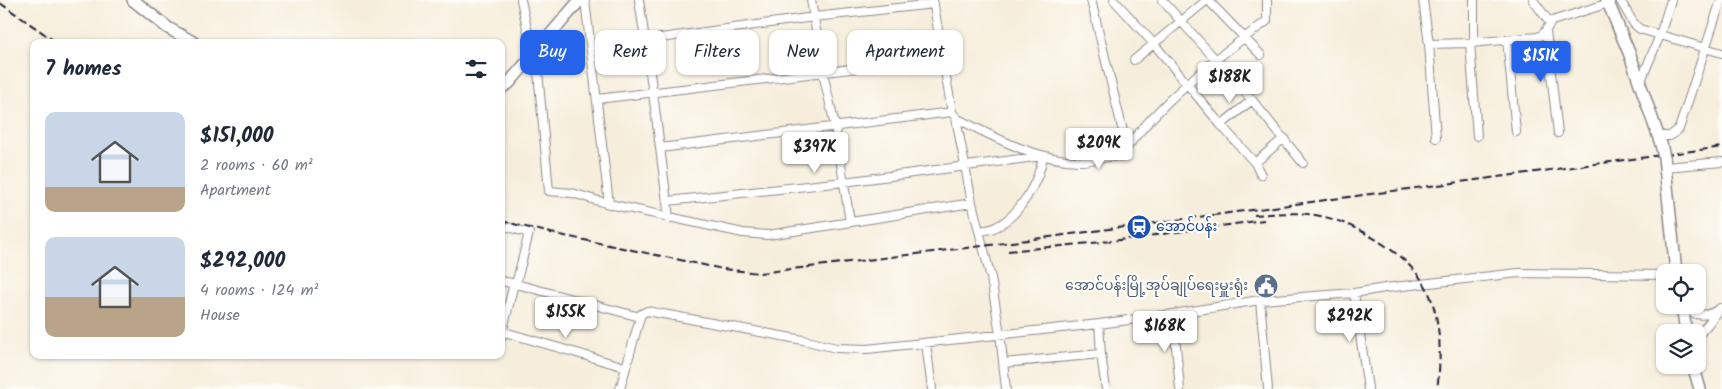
<!DOCTYPE html>
<meta charset="utf-8">
<style>
body{margin:0;font-family:Kalam,"Noto Sans Myanmar",sans-serif;background:#f6f6f7;color:#1f2937;height:100vh;display:flex;flex-direction:column;font-size:19px;white-space:nowrap}
*{box-sizing:border-box;margin:0}
p{font-size:16px;color:#747a83}
.icon{flex:none;width:28px;height:28px;fill:none;stroke:currentColor;stroke-width:2;stroke-linecap:round;stroke-linejoin:round}
.map{position:relative;flex:1;overflow:hidden}
.details{position:absolute;left:30px;top:39px;width:475px;height:320px;display:flex;flex-direction:column;background:#fff;border-radius:10px;box-shadow:0 1px 4px #0004}
.details>*{flex:none}
.top-card{position:absolute;left:520px;top:30px;width:475px;height:45px;display:flex;gap:10px}
.controls{position:absolute;left:1656px;top:264px;display:grid;gap:10px}
.controls a{display:grid;place-items:center;width:50px;height:50px;border-radius:10px;background:#fff;box-shadow:0 1px 4px #0004;font-size:25px}
.price{position:absolute;translate:-50% -42px;padding:0 11px;border-radius:5px;background:#fff;color:#222;font-size:16px;line-height:32px;filter:drop-shadow(0 1px 2px #0008)}
.price::after{content:'';position:absolute;left:50%;top:30px;width:15px;height:11px;margin-left:-8px;background:inherit;clip-path:polygon(0 0,100% 0,50% 100%)}
.price.on{background:#2563eb;color:#fff}
ul{padding:0;list-style:none}
li{display:flex;align-items:center;gap:15px;height:125px;padding:0 15px}
li span{display:grid;place-items:center;flex:none;width:140px;height:100px;border-radius:10px;color:#555}
li>.icon{margin-inline-start:auto}
span .icon{width:60px;height:60px;fill:#fffc;stroke-width:1}
li b{font-size:21px}
h2{display:flex;justify-content:space-between;align-items:center;height:60px;padding:0 15px;font-size:21px}
.tag{padding:0 18px;border-radius:10px;background:#fff;box-shadow:0 1px 4px #0004;font-size:18px;line-height:45px}
.tag.on{background:#2563eb;color:#fff}
.map>svg:first-child{display:block}
.lines{fill:none;stroke-linecap:round;stroke-linejoin:round}
.minor-casing{stroke:#8c888b;stroke-width:10}
.highway-casing{stroke:#8c888b;stroke-width:14}
.minor{stroke:#fff;stroke-width:8}
.highway{stroke:#fff;stroke-width:11}
.rail{stroke:#22223b;stroke-width:2;stroke-dasharray:8 4;stroke-linecap:butt}
.highway-bridge-casing{stroke:#8c888b;stroke-width:14;stroke-linecap:butt}
.highway-bridge{stroke:#fff;stroke-width:11}
.labels{text-anchor:middle;dominant-baseline:central;stroke-width:4.5;stroke-linejoin:round;paint-order:stroke}
.transit-label{font-size:14px;fill:#164399;stroke:#fdfcf7;text-anchor:start}
.service-label{font-size:14px;fill:#4e5e75;stroke:#fdfcf7;text-anchor:end}
</style>
<div class="map">
<svg width="1722" height="389" viewBox="0 0 1722 389">
<rect width="100%" height="100%" fill="#fdfcf7"/>
<filter id="ink" filterUnits="userSpaceOnUse"><feTurbulence type="fractalNoise" baseFrequency=".02" numOctaves="2"/><feDisplacementMap in="SourceGraphic" scale="10" xChannelSelector="R" yChannelSelector="G"/><feConvolveMatrix kernelMatrix="1 2 1 2 8 2 1 2 1" color-interpolation-filters="sRGB"/></filter>
<filter id="wash" filterUnits="userSpaceOnUse"><feTurbulence type="fractalNoise" baseFrequency=".0096" numOctaves="4" result="noise"/><feDisplacementMap in="SourceGraphic" scale="20" xChannelSelector="R" yChannelSelector="G"/><feGaussianBlur stdDeviation="1.12" result="paint"/><feColorMatrix in="noise" values="0 0 0 0 0 0 0 0 0 0 0 0 0 0 0 0 0 1.4 0 .05"/><feComposite in="paint" operator="in"/></filter>
<g filter="url(#wash)">
<rect width="100%" height="100%" fill="#f6eedb"/>
</g>
<g filter="url(#ink)">
<g class="lines">
<defs>
<path id="minor" d="M521 0 528 33 538 62V72L549 191 572 193 609 204 743 233 768 235 972 203
M585 0 609 204
M639 0 653 93 669 218
M811 0 823 73 835 126 850 222
M933 0 952 112 956 118 972 203 991 278 1000 334 1006 389
M1091 0 1127 148
M1114 0 1154 44 1221 125 1255 163 1261 175
M1162 0 1252 100 1303 163
M1208 0 1261 55
M1423 0 1429 44
M1474 0V43
M1533 0 1550 23
M1620 0 1634 24 1640 29 1722 53
M1546 31 1558 133
M1507 39 1516 132
M646 40 814 17 934 4
M1470 43 1477 136
M1134 60 1207 0
M1640 83 1660 35 1671 0
M597 99 943 58
M956 118C994 137 1035 160 1079 161 1092 161 1107 157 1121 155 1160 102 1213 60 1267 21V0
M1221 125 1252 100
M1659 136H1670L1679 129 1721 0
M1436 138 1429 44 1470 43 1538 37 1543 34 1552 21 1609 3
M660 148 952 112
M1255 163 1284 138
M1665 167 1722 162
M668 201 844 182 1043 156C1039 182 1019 217 994 228 990 230 983 230 979 231
M501 225 529 233 516 284 640 317
M501 281 516 284
M1354 293 1368 389
M1260 300 1268 389
M1685 305C1693 319 1710 316 1720 308
M1173 314 1180 389
M1099 324 1101 354 1106 389
M501 331 625 367
M1698 336 1717 313
M501 338 514 283
M926 343 932 389
M1003 363 1101 354
M620 389 641 314 647 311 803 340 836 348 867 349 1099 324 1173 314 1260 300 1354 293 1385 288 1518 273 1665 275"/>
<path id="highway" d="M133 0 168 28 193 42
M1607 0 1630 55 1661 144
M501 88 509 83 580 0
M1664 157 1676 272
M1682 305 1686 332
M1693 365 1700 389"/>
</defs>
<use href="#minor" class="minor-casing"/>
<use href="#highway" class="highway-casing"/>
<use href="#minor" class="minor"/>
<use href="#highway" class="highway"/>
<path class="rail" d="M0 3 56 42
M1254 215C1272 214 1290 212 1308 214 1346 217 1405 251 1425 285 1441 314 1442 357 1437 389
M501 221 551 233 723 269 759 273 982 246 1722 147
M1008 251 1112 241 1264 220"/>
<defs>
<path id="highway-bridge" d="M1661 144 1664 157"/>
</defs>
<use href="#highway-bridge" class="highway-bridge-casing"/>
<use href="#highway-bridge" class="highway-bridge"/>
</g>
</g>
<defs>
<symbol id="station-disc" viewBox="-11 -11 22 22"><circle r="9.5" fill="#1a4fb4" stroke="#fdfcf7"/><path d="M-3-6H3Q5-6 5-4V2Q5 4 3 4L4.5 6H3L1.5 4h-3L-3 6H-4.5L-3 4Q-5 4-5 2V-4Q-5-6-3-6ZM-3.5-4v3h7v-3ZM-3.5 1v1.5H-2V1ZM2 1v1.5H3.5V1Z" fill="#fff"/></symbol>
<symbol id="civic-disc" viewBox="-11 -11 22 22"><circle r="9.5" fill="#5c6f8a" stroke="#fdfcf7"/><path d="M-.6-6.5H3V-4.5H.6V-3L4-1V1h2V6H-6V1h2V-1L-.6-3ZM-1.2 2.5V6h2.4V2.5Z" fill="#fff"/></symbol>
</defs>
<g fill-rule="evenodd">
<use href="#station-disc" x="1125" y="213" width="28" height="28"/>
<use href="#civic-disc" x="1252" y="272" width="28" height="28"/>
</g>
<g class="labels">
<g class="transit-label">
<text x="1156" y="227">အောင်ပန်း</text>
</g>
<g class="service-label">
<text x="1248" y="286">အောင်ပန်းမြို့အုပ်ချုပ်ရေးမှူးရုံး</text>
</g>
</g>
</svg>
<div class="controls">
<a><svg class="icon" aria-label="locate" viewBox="0 0 24 24"><circle cx="12" cy="12" r="6"/><path d="M12 2v4M12 18v4M2 12h4M18 12h4"/></svg></a>
<a><svg class="icon" aria-label="layers" viewBox="0 0 24 24"><path d="M12 4l9 5-9 5-9-5zM3 14l9 5 9-5"/></svg></a>
</div>
<b class="price on" style="left:1541px;top:83px">$151K</b>
<b class="price" style="left:1230px;top:104px">$188K</b>
<b class="price" style="left:1099px;top:170px">$209K</b>
<b class="price" style="left:815px;top:174px">$397K</b>
<b class="price" style="left:566px;top:339px">$155K</b>
<b class="price" style="left:1350px;top:343px">$292K</b>
<b class="price" style="left:1165px;top:353px">$168K</b>
<div class="top-card">
<a class="tag on">Buy</a>
<a class="tag">Rent</a>
<a class="tag">Filters</a>
<a class="tag">New</a>
<a class="tag">Apartment</a>
</div>
<section class="details">
<h2>7 homes<svg class="icon" aria-label="filters" viewBox="0 0 24 24"><path d="M4 7h16M4 17h16"/><circle cx="9" cy="7" r="2"/><circle cx="15" cy="17" r="2"/></svg></h2>
<ul>
<li><span style="background:linear-gradient(#c9d6e8 75%,#b9a48a 0)"><svg class="icon" aria-label="home" viewBox="0 0 24 24"><path d="M3 11l9-7 9 7M6 9v11h12V9"/></svg></span><div><b>$151,000</b><p>2 rooms · 60 m²</p><p>Apartment</p></div></li>
<li><span style="background:linear-gradient(#c9d6e8 60%,#b9a48a 0)"><svg class="icon" aria-label="home" viewBox="0 0 24 24"><path d="M3 11l9-7 9 7M6 9v11h12V9"/></svg></span><div><b>$292,000</b><p>4 rooms · 124 m²</p><p>House</p></div></li>
</ul>
</section>
</div>
